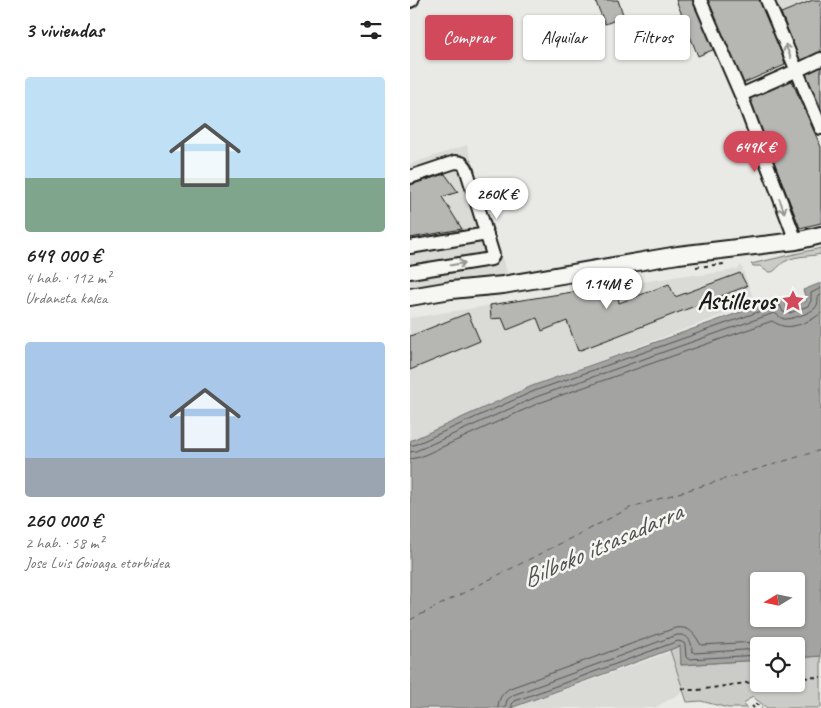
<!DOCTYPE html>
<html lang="es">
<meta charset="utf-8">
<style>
body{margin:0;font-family:Caveat,sans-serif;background:#f2f2f2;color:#222;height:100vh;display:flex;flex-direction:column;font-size:19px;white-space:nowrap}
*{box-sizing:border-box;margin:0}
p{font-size:16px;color:#767676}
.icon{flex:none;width:28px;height:28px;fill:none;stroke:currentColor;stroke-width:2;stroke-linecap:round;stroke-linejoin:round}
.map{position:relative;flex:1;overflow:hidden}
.panel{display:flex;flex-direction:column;background:#fff;width:410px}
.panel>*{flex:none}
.banner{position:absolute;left:15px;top:15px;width:320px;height:45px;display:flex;gap:10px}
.needle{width:32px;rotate:260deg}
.buttons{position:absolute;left:340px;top:572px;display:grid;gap:10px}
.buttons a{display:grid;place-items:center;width:55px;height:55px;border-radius:5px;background:#fff;box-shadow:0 1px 4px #0004;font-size:25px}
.price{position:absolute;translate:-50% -42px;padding:0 11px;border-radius:18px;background:#fff;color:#222;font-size:16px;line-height:32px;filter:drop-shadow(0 1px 2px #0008)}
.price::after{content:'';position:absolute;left:50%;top:30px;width:15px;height:11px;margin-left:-8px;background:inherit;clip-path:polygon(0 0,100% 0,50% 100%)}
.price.selected{background:#d1495b;color:#fff}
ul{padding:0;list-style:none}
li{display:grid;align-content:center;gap:10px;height:265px;padding:0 25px}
li span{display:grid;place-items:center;height:155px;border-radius:5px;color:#555}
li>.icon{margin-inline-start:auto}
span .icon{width:90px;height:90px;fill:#fffc;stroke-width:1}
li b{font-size:21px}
h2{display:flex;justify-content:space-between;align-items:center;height:60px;padding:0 25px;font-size:21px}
.pill{padding:0 18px;border-radius:5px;background:#fff;box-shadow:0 1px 4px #0004;font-size:18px;line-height:45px}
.pill.selected{background:#d1495b;color:#fff}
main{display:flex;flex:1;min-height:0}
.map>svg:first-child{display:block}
.built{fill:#dadad6}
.green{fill:#cbcbc7;stroke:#747472}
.water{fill:#a3a3a1;stroke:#6d6d6c;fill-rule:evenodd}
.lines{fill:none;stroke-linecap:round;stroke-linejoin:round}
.shore{stroke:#525251;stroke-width:1}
.ferry{stroke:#525251;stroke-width:1;stroke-dasharray:6 5;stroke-linecap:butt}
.building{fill:#b6b6b3;stroke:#1c1c1c}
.minor-casing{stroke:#1c1c1c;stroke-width:16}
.major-casing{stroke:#1c1c1c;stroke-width:20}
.path{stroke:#1c1c1c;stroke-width:2;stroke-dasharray:4 4;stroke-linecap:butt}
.minor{stroke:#f6f6f2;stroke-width:12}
.major{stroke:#f6f6f2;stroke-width:16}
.oneway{stroke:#949492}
.labels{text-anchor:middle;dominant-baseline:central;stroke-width:5;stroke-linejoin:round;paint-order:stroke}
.poi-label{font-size:25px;font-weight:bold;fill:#1c1c1c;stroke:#f6f6f2;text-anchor:end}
.water-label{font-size:26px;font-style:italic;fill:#525251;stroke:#f6f6f2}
</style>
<main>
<section class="panel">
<h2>3 viviendas<svg class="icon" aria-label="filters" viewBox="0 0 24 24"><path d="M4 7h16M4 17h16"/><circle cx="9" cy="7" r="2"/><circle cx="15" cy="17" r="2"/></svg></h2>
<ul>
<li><span style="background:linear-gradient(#bfe0f5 65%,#7fa58c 0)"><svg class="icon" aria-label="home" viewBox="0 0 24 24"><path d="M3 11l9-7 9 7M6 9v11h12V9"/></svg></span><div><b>649 000 €</b><p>4 hab. · 112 m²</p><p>Urdaneta kalea</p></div></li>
<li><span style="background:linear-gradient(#a9c7e8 75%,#9aa5b1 0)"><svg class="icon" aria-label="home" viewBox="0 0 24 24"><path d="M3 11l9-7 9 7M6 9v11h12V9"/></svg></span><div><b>260 000 €</b><p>2 hab. · 58 m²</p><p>Jose Luis Goioaga etorbidea</p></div></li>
</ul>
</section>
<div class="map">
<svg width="411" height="708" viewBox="0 0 411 708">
<rect width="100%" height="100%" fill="#e9e9e5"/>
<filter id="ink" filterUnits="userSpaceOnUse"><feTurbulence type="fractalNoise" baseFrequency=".02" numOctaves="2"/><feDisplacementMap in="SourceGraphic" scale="10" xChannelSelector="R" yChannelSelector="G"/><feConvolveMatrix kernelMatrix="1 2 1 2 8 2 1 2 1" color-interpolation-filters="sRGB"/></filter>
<g filter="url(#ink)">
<path class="built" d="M365 0H402L371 13Z
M57 145 98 275 0 291V164Z
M331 265 345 303 122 386 0 441V318L277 275H292L313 272 328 269Z
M260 652 273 692 251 704 245 708H104Z"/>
<path class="green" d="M411 248V254C399 257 387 255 376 261 370 263 365 273 360 272 356 272 353 268 350 266H343L341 264Z
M271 645V665L349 660V684H386V658L411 656V708H357L342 696 333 705 337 708H318L291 701 277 702 260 650Z"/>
<path class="water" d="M411 283V656L386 658V646H349V660L271 665 270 646 101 708H0V441L122 386 373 297 377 308 397 301 393 290ZM349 581H386V619H349Z"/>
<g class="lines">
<path class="shore" d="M0 445H4L124 391 368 305H370L373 312 380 313 398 306 401 301V293L411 288
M0 452 6 451 126 397 364 313C367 314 370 318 374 319 380 320 401 313 405 308 408 305 408 301 408 297L411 295
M0 459 10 457 129 403 362 321C365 323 369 325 373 326 383 329 404 320 411 313
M88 708C88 699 92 693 100 688L265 628C281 626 284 634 291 645L347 642 355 643 360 646
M95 708 97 700 103 695 267 635C278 634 282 641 282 651L284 653 349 649
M102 708V704L105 701 268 641 272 642 275 644 276 657 278 659 349 655"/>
<path class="ferry" d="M0 620 222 507 411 450"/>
</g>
<path class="building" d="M185 0H208L214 17 195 24Z
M266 0H285L305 49 288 56 275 24 269 26 265 18 272 15Z
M295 0H350L371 52 375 65 331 84Z
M403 0H411V54L391 63 371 13Z
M411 62V110L393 70Z
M381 79 411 147V223L390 228 338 97Z
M35 174 48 192 32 197 52 229 0 238V185Z
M330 273 337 286 168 351 157 321 132 331 127 318 97 330 92 318 81 319 80 305 207 285 209 303 259 284 265 297Z
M58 313 70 341 0 370V336Z"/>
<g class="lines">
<defs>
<path id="minor" d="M290 0 331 95 386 241
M357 0 411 128
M0 1 2 0
M392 68 411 59
M333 94 381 73
M0 177 45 162C51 162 53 163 56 168L83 255 81 259 0 272
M0 247 77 234"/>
<path id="major" d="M0 297 41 290 93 285 268 255 386 241 411 235"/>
</defs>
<use href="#minor" class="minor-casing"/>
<use href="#major" class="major-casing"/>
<path class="path" d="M286 267 314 264
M386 678 411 677
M272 688 279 690H288L349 681
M345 703 352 708
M342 706 344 708"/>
<use href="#minor" class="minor"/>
<use href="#major" class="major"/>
</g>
<defs><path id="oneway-shaft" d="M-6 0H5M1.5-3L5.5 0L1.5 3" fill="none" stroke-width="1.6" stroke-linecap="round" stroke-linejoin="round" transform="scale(1.25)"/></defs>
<g class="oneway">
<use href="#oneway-shaft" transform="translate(378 51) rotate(-113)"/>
<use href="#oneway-shaft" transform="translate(372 206) rotate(70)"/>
<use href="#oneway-shaft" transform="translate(48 264) rotate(-10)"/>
</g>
</g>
<defs>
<symbol id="sight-bare" viewBox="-9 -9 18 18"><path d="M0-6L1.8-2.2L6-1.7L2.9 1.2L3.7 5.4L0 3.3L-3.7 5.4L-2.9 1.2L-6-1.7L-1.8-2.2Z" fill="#d1495b" stroke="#f6f6f2" stroke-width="2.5" paint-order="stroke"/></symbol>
</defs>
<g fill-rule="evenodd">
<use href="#sight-bare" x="367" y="285" width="32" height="32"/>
</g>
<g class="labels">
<g class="poi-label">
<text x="366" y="301">Astilleros</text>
</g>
<g class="water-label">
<text transform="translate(192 545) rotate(-24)">Bilboko itsasadarra</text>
</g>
</g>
</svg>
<div class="buttons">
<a><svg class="needle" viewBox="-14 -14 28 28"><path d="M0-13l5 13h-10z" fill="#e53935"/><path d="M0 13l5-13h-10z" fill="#767676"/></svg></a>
<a><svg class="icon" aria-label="locate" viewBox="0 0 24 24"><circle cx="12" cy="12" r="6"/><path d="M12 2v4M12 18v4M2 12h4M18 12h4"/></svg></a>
</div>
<b class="price selected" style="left:345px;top:173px">649K €</b>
<b class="price" style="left:87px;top:220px">260K €</b>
<b class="price" style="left:197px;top:310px">1.14M €</b>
<div class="banner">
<a class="pill selected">Comprar</a>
<a class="pill">Alquilar</a>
<a class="pill">Filtros</a>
</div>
</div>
</main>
